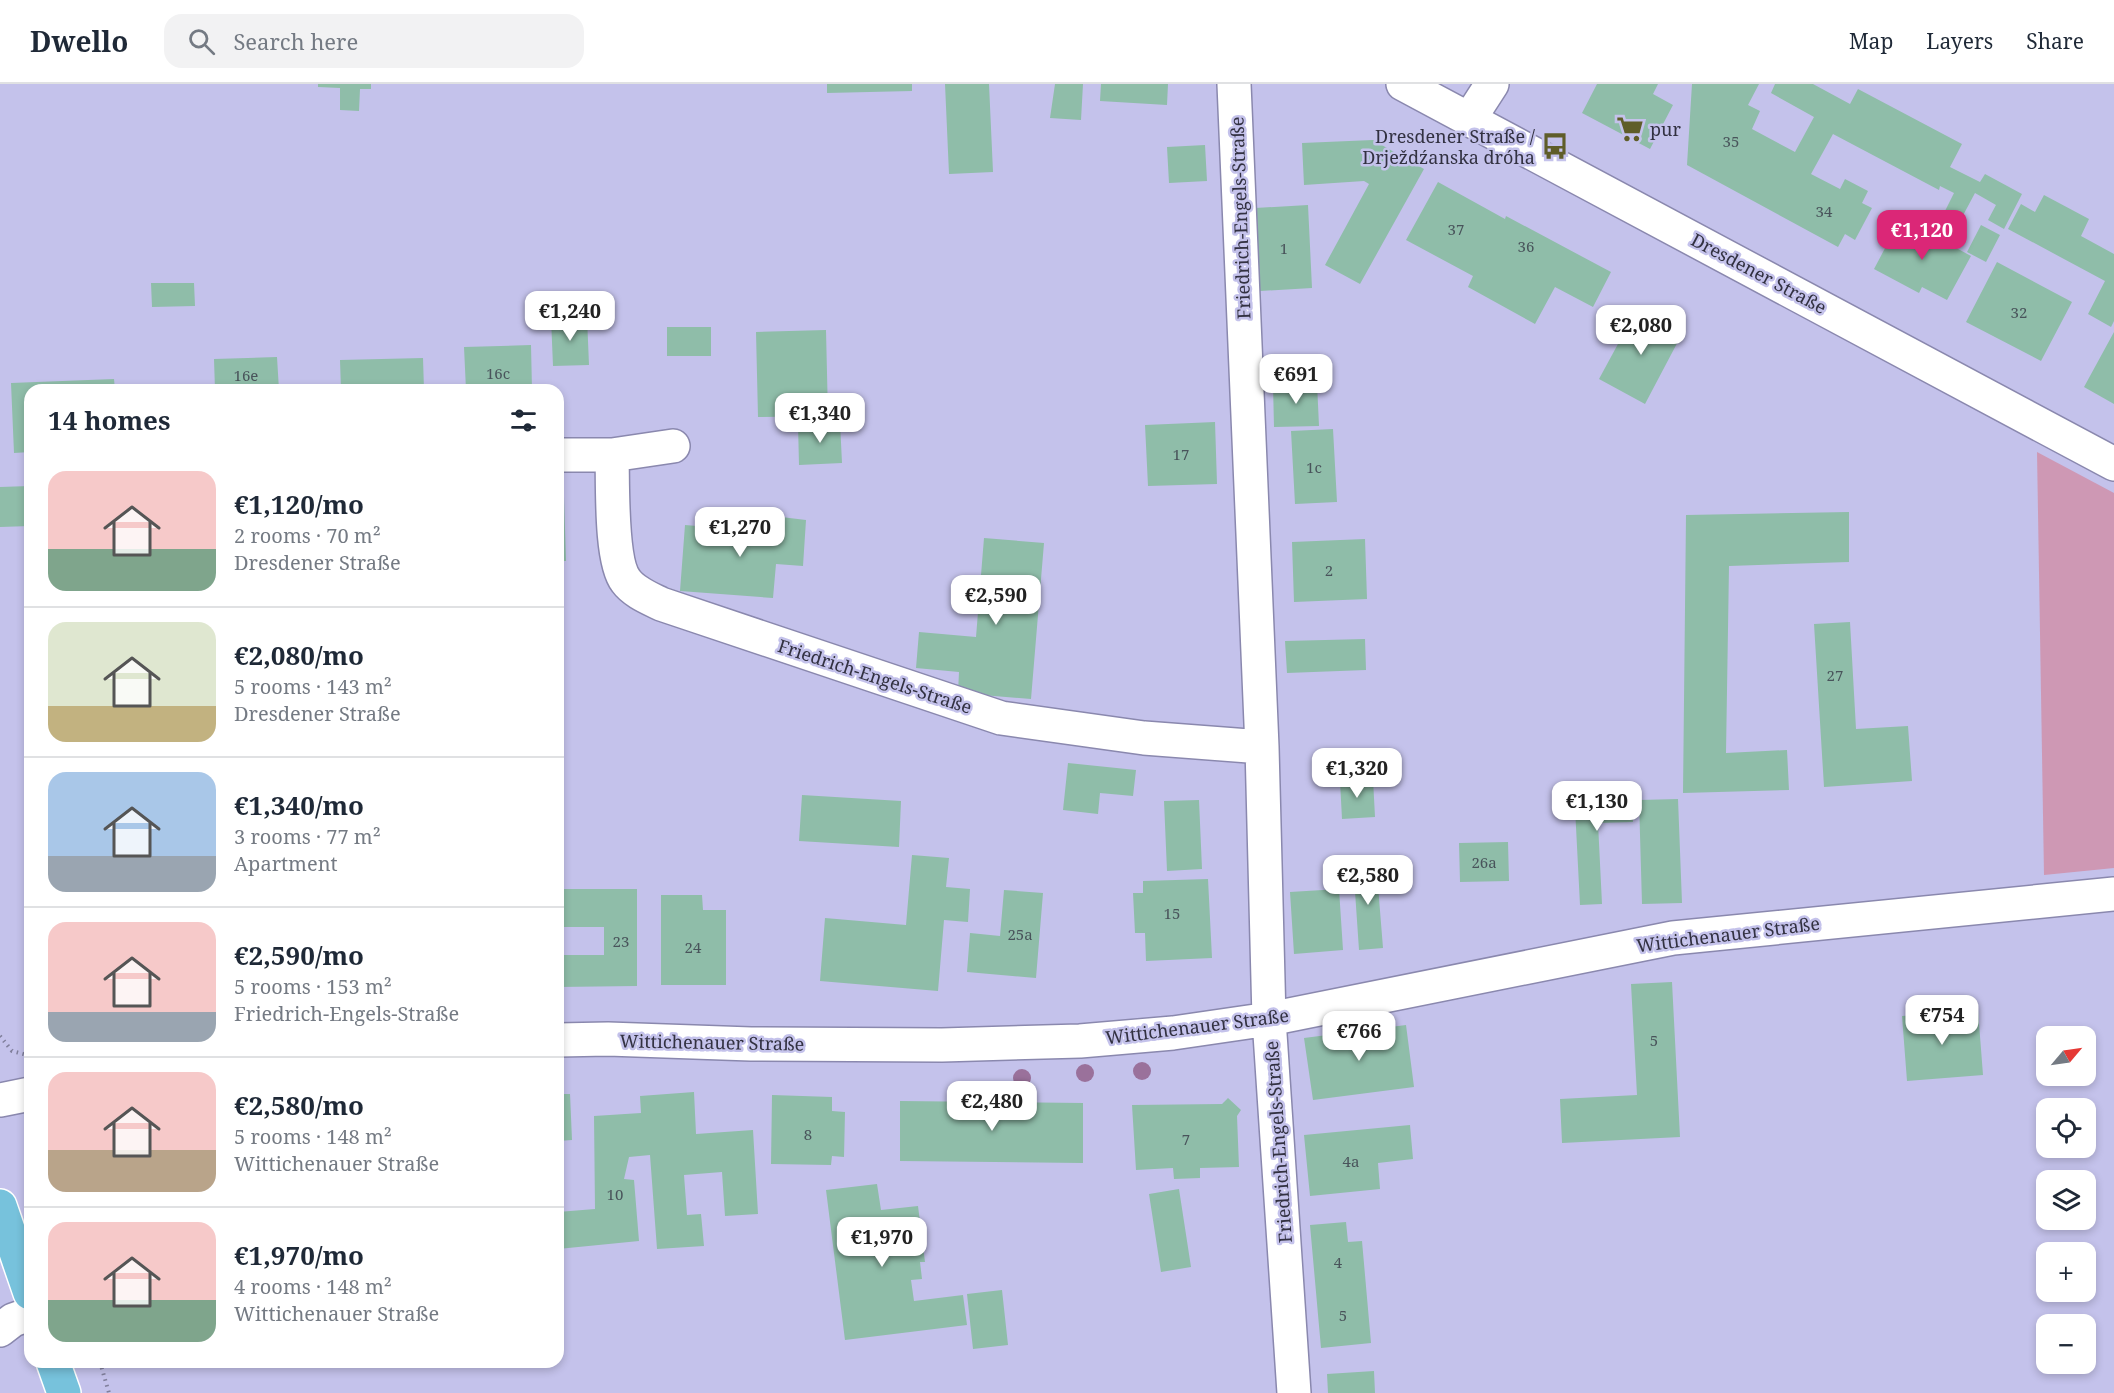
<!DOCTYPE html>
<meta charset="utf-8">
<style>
body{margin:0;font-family:"Noto Serif",serif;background:#f2f2f3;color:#1f2937;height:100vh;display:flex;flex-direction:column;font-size:22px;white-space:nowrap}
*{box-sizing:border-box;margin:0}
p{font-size:20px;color:#747a83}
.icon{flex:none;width:33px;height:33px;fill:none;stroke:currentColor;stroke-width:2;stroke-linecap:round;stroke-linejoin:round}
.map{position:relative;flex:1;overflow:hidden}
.details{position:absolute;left:24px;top:300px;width:540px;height:984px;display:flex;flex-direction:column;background:#fff;border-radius:18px;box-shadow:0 3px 9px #0003}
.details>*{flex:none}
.needle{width:39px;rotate:61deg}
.controls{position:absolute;left:2036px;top:942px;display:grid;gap:12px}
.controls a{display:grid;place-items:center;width:60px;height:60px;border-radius:12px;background:#fff;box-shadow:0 3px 9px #0003;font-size:30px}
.price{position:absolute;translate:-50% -51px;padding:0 14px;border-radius:12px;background:#fff;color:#222;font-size:20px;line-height:39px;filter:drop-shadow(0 2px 3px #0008)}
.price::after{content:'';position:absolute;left:50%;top:36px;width:18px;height:14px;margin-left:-9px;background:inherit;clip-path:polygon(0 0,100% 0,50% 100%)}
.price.selected{background:#db2777;color:#fff}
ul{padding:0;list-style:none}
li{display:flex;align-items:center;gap:18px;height:150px;padding:0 24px}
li+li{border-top:2px solid #e0e1e3}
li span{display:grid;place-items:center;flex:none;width:168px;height:120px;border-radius:18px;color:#555}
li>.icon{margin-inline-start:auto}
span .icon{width:72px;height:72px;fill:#fffc;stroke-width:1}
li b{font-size:26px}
h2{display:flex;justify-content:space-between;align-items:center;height:72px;padding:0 24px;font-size:26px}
header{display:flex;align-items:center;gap:36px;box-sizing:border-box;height:84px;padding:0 30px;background:#fff;border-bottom:2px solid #e0e1e3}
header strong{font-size:28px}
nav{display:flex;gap:33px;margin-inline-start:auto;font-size:21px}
.search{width:420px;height:54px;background:#f2f2f3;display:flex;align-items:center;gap:15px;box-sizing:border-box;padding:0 21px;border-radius:18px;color:#747a83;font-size:22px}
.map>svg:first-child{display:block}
.green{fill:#ce98b4}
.building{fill:#8fbda9}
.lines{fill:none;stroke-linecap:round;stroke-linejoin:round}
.minor-casing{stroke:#8a88ae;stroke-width:36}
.major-casing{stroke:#fff;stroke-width:36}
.path{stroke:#807f9c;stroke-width:4;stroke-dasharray:1.5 4.5;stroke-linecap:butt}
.minor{stroke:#fff;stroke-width:33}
.major{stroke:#77c2dc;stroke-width:33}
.tree{fill:#9a719b}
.labels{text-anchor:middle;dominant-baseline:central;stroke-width:5;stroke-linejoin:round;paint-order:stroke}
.number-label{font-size:15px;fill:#49545b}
.poi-label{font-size:18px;fill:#323141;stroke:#c4c2eb;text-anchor:start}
.street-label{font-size:18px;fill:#323141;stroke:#c4c2eb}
</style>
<header>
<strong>Dwello</strong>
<div class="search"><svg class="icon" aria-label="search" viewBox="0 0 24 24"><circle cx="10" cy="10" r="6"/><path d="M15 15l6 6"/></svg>Search here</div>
<nav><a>Map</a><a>Layers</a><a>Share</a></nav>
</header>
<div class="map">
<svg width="2114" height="1309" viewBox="0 0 2114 1309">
<rect width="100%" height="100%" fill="#c4c2eb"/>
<path class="green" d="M2037 368 2114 409V784L2044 791Z"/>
<path class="building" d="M318 0H371V5H360L359 27 340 26V4L318 3Z
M827 0H912V7L827 9Z
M945 0H989L993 88 949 90Z
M1055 0H1083L1081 36 1050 34Z
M1101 0H1168L1167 21 1100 17Z
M1597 0H1658L1653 10 1673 21 1650 65 1582 29Z
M1692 0H1759L1748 21 1760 27 1752 45 1795 68 1814 33 1771 9 1775 0H1813L1850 20 1858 5 1962 60 1950 83 1980 98 1985 90 2022 110 2004 145 1988 136 1996 121 1975 109 1960 137 1944 129 1954 109 1940 102 1939 106 1833 50 1811 90 1840 105 1845 95 1868 107 1862 119 1872 124 1855 156 1845 150 1838 163 1687 81Z
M1373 56 1424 85 1360 200 1325 181 1369 100 1364 97 1304 101 1302 59Z
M1205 61 1207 97 1169 99 1167 63Z
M1438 98 1505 135 1506 132 1611 188 1593 223 1555 203 1535 240 1468 203 1473 192 1406 156Z
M2044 111 2089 135 2081 152 2114 170V237L2111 243 2088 230 2105 197 2008 145 2021 120 2035 128Z
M1308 121 1312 204 1260 207 1255 124Z
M1901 134 1971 172 1947 216 1922 203 1919 209 1874 185Z
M1981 141 2000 151 1986 178 1967 168Z
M1997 178 2072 218 2041 277 1966 238Z
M151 199H194L195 222 152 223Z
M1638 223 1683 248 1645 320 1599 295Z
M587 233 589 281 553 282 551 234Z
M667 243H711V272H667Z
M826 246 828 332 758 333 756 248Z
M2114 248V320L2084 303Z
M531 261 532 306H466L464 263Z
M277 273 279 306H215L214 275Z
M423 274 424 306H341L340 276Z
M114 295 115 306H30V368L14 369 11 299Z
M1317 299 1319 342 1274 343 1273 301Z
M840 338 842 379 799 381 798 340Z
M1215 338 1217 400 1148 402 1145 341Z
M1333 345 1337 418 1295 420 1291 347Z
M30 402V442L0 443V403Z
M558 413H564L566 477H558Z
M1849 428V478L1729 482 1726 669 1787 666 1789 706 1683 709 1686 431Z
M773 432 806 436 803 482 776 480 773 514 680 507 685 441 771 448Z
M984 454 1044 459 1031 615 958 609 959 588 916 584 919 548 976 553Z
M1365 455 1367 515 1294 518 1292 458Z
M1850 538 1856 645 1908 642 1912 697 1824 703 1814 540Z
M1365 555 1366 586 1287 589 1285 557Z
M1068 679 1136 686 1133 712 1100 709 1098 730 1063 726Z
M1373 695 1375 733 1342 735 1340 697Z
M1631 701 1633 738 1598 739 1602 820 1580 821 1574 704Z
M802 711 901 717 899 763 799 757Z
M1678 715 1682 819 1642 820 1639 716Z
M1199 716 1202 785 1167 787 1164 717Z
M1508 758 1509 797 1460 798 1459 759Z
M912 771 949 774 946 803 970 805 968 838 944 836 938 907 820 897 825 834 906 841Z
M1376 777 1383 864 1359 866 1353 778Z
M1208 795 1212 874 1146 877 1145 849H1135L1133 809H1143V797Z
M558 805H637V902L558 903V871H604V843H558Z
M1339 805 1343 866 1294 870 1290 808Z
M1004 806 1043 809 1036 894 967 888 970 849 1000 852Z
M661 811H702L703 826H726V901H661Z
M1672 898 1680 1053 1562 1059 1560 1015 1637 1011 1631 900Z
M1978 926 1983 991 1907 997 1902 932Z
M1406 941 1414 1003 1313 1016 1304 954Z
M694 1008 696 1050 753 1046 758 1130 725 1132 722 1088 684 1091 687 1131 701 1130 704 1162 657 1165 650 1071 629 1073 624 1095 634 1096 639 1157 558 1165V1128L595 1125 594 1032 641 1029 640 1012Z
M558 1010H570L572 1056 558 1057Z
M772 1011 832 1013V1027L845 1028 844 1073 832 1072 831 1081 771 1080Z
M1228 1014 1241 1026 1237 1032 1239 1083 1200 1084V1094L1174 1095 1173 1084 1136 1086 1132 1021 1222 1020Z
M900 1017 1083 1019V1079L900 1077Z
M1410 1041 1413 1075 1378 1079 1380 1105 1310 1112 1304 1051Z
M877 1100 881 1126 918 1122 925 1178H920L922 1195 911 1196 914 1217 963 1211 967 1241 845 1256 826 1106Z
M1179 1105 1191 1183 1161 1188 1149 1110Z
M1346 1138 1348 1158 1362 1157 1371 1259 1321 1264 1310 1141Z
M1002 1206 1008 1261 973 1265 967 1210Z
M1374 1287 1375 1309H1328L1327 1290Z"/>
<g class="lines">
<defs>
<path id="minor" d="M1234 0 1262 663 1269 935 1294 1309
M1403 0 2114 380
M1470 34 1492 0
M558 371H612L673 362
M612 371C613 398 610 477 626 497 634 508 649 514 661 520L1001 634 1144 654 1262 663
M558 956 608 955 751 960 942 961 1080 957 1173 949 1269 935 1673 854 2114 810
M0 1016 30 1010
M0 1246 13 1236 30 1230"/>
<path id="major" d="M0 1122 30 1209
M53 1278 64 1309"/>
</defs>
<use href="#minor" class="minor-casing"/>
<use href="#major" class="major-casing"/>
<path class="path" d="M0 952 12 967 27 971
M100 1278 109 1309"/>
<use href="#minor" class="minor"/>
<use href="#major" class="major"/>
</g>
<g class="tree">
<circle cx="1142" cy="987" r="9"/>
<circle cx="1085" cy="989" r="9"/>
<circle cx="1022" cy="994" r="9"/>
</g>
<defs>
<symbol id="supermarket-bare" viewBox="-9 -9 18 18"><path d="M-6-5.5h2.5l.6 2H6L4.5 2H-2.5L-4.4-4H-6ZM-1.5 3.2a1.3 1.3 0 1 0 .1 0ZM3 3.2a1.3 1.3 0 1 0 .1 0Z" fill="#5f5d29" stroke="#c4c2eb" stroke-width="2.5" paint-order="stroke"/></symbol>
<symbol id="bus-bare" viewBox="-9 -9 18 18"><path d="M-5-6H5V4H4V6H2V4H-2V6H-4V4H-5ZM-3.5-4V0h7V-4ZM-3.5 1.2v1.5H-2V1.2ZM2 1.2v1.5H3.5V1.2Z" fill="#5f5d29" stroke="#c4c2eb" stroke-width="2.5" paint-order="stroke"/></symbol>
</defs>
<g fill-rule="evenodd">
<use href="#supermarket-bare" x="1611" y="26" width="38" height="38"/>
<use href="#bus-bare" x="1536" y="43" width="38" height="38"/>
</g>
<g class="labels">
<g class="number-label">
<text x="1731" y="57">35</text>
<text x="1824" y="127">34</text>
<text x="1456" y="145">37</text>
<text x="1526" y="162">36</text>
<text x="1284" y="164">1</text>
<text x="2019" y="228">32</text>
<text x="498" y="289">16c</text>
<text x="246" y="291">16e</text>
<text x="1181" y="370">17</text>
<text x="1314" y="383">1c</text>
<text x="1329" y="486">2</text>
<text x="1835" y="591">27</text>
<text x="1484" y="778">26a</text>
<text x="1172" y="829">15</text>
<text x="1020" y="850">25a</text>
<text x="621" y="857">23</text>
<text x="693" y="863">24</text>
<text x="1654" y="956">5</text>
<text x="808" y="1050">8</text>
<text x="1186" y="1055">7</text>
<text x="1351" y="1077">4a</text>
<text x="615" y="1110">10</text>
<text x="1338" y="1178">4</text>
<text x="1343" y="1231">5</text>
</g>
<g class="poi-label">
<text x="1650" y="45">pur</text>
<text x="1535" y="52" text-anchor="end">Dresdener Straße /<tspan x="1535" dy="21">Drježdźanska dróha</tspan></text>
</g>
<g class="street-label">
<text transform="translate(1240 134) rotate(-92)">Friedrich-Engels-Straße</text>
<text transform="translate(1759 189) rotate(28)">Dresdener Straße</text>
<text transform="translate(875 592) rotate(18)">Friedrich-Engels-Straße</text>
<text transform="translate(1728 850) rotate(-7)">Wittichenauer Straße</text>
<text transform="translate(1197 942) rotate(-7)">Wittichenauer Straße</text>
<text transform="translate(712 958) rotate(1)">Wittichenauer Straße</text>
<text transform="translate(1278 1058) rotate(-94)">Friedrich-Engels-Straße</text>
</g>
</g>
</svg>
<div class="controls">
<a><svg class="needle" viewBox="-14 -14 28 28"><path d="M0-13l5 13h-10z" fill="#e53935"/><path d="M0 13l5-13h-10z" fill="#747a83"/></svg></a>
<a><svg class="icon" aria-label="locate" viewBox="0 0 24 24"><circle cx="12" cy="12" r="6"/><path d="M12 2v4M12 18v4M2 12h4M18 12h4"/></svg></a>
<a><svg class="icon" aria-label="layers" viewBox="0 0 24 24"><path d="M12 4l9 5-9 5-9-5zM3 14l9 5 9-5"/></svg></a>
<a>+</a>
<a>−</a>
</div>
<b class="price selected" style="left:1922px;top:177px">€1,120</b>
<b class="price" style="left:570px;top:258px">€1,240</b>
<b class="price" style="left:1641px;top:272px">€2,080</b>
<b class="price" style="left:1296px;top:321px">€691</b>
<b class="price" style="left:820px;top:360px">€1,340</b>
<b class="price" style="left:740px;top:474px">€1,270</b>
<b class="price" style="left:996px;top:542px">€2,590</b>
<b class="price" style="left:1357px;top:715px">€1,320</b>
<b class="price" style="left:1597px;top:748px">€1,130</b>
<b class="price" style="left:1368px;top:822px">€2,580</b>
<b class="price" style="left:1942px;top:962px">€754</b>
<b class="price" style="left:1359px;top:978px">€766</b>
<b class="price" style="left:992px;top:1048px">€2,480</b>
<b class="price" style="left:882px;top:1184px">€1,970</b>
<section class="details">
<h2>14 homes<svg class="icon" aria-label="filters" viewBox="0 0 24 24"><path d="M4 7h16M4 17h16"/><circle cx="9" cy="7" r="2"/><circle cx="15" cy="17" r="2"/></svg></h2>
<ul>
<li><span style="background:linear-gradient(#f6c9c9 65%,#7fa58c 0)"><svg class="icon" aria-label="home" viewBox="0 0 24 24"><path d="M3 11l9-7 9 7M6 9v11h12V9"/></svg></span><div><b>€1,120/mo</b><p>2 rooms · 70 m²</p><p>Dresdener Straße</p></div></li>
<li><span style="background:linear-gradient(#dfe7d0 70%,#c2b280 0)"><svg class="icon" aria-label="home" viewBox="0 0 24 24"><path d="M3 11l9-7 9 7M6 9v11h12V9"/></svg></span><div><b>€2,080/mo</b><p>5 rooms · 143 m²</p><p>Dresdener Straße</p></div></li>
<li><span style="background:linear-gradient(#a9c7e8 70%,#9aa5b1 0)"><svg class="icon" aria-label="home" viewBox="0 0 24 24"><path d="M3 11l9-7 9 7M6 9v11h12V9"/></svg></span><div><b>€1,340/mo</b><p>3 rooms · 77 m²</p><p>Apartment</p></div></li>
<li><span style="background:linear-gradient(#f6c9c9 75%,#9aa5b1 0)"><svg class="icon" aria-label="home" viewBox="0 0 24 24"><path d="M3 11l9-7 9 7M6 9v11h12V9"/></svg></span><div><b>€2,590/mo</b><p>5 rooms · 153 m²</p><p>Friedrich-Engels-Straße</p></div></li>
<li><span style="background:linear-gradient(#f6c9c9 65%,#b9a48a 0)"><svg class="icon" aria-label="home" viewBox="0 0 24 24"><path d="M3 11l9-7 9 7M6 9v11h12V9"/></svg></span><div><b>€2,580/mo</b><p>5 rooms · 148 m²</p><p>Wittichenauer Straße</p></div></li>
<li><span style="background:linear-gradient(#f6c9c9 65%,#7fa58c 0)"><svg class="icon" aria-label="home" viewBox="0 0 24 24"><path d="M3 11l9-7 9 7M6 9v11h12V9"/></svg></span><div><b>€1,970/mo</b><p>4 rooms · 148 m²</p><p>Wittichenauer Straße</p></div></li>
</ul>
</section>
</div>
